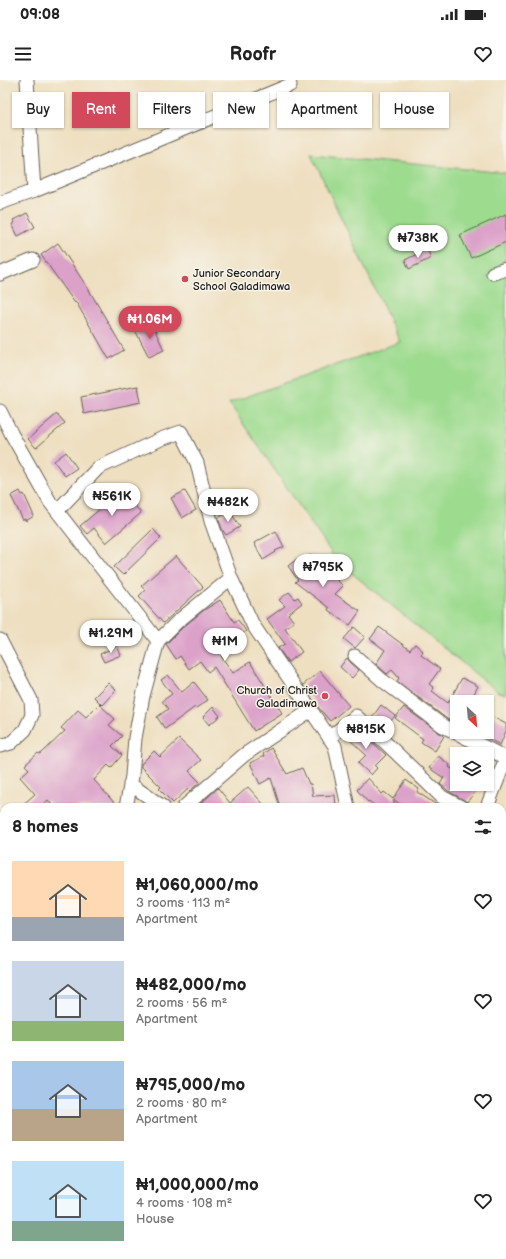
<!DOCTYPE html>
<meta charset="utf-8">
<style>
body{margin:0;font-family:"Balsamiq Sans",sans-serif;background:#f2f2f2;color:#222;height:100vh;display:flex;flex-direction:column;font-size:15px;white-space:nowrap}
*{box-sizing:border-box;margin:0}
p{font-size:13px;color:#767676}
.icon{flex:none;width:22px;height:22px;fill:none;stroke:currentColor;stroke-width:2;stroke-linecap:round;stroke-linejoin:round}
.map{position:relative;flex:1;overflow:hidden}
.side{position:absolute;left:0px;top:723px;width:506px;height:456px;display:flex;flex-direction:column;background:#fff;border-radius:12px 12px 0 0;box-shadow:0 1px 3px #0004}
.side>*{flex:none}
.top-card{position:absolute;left:12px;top:12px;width:482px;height:36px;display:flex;gap:8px}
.needle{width:26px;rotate:154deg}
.fabs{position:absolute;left:450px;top:615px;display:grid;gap:8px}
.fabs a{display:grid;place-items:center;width:44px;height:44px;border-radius:0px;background:#fff;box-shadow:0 1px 3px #0004;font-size:20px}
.price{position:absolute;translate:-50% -34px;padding:0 9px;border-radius:14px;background:#fff;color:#222;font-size:13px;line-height:26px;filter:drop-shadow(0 1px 2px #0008)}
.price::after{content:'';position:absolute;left:50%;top:24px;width:12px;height:9px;margin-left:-6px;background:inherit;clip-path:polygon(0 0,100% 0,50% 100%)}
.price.selected{background:#d1495b;color:#fff}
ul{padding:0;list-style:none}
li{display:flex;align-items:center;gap:12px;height:100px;padding:0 12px}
li span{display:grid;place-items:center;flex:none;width:112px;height:80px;border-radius:0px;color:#555}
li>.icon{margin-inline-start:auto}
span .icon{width:48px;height:48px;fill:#fffc;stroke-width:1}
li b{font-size:17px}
h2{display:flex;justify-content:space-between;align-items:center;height:48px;padding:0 12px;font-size:17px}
.pill{padding:0 14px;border-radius:0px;background:#fff;box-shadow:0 1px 3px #0004;font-size:14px;line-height:36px}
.pill.selected{background:#d1495b;color:#fff}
.status{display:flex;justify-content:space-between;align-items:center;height:28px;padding:0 20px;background:#fff;direction:ltr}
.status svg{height:11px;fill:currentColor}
header{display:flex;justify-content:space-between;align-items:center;height:52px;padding:0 12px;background:#fff;font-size:18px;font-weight:600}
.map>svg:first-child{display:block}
.green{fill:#9ddb8f;stroke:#5c7c56}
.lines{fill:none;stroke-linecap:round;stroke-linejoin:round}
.stream{stroke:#43acc3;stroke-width:3.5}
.building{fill:#dba1c9}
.street-casing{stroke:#666055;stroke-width:15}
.street{stroke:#fff;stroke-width:13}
.poi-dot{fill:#d1495b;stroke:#f7f3e8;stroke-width:1.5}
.labels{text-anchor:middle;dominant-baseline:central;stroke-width:3;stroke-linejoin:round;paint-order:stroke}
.poi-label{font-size:11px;fill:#1c1c1c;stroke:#f7f3e8;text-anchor:start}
</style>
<div class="status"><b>09:08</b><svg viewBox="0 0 49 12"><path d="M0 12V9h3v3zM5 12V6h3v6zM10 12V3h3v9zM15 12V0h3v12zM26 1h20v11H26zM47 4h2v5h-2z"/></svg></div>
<header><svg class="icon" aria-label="menu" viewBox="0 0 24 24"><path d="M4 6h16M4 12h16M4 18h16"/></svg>Roofr<svg class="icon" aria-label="heart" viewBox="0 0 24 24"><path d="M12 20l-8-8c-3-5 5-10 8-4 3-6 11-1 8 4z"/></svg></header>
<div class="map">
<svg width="506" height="1179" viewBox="0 0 506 1179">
<rect width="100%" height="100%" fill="#f7f3e8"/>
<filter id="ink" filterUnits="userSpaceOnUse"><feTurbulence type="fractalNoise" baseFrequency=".025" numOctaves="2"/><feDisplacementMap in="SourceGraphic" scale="8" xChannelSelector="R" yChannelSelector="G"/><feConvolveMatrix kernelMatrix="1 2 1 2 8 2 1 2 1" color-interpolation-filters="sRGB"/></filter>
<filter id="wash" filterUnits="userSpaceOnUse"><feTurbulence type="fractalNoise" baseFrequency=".012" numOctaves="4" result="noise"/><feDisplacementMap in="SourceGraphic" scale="16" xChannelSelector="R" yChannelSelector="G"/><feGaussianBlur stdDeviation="0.9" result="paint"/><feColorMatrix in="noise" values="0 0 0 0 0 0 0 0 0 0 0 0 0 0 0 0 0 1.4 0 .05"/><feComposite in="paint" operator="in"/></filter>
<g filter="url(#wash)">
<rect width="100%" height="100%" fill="#eedfc0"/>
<path class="green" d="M311 74 506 93V614L498 612 337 481 229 323 400 262Z"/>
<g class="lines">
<path class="stream" d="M504 880 506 877"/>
</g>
<g id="blocks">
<path class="building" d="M27 133 35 147 18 156 12 144 15 143 13 140Z
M506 134V162L471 178 460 155Z
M58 163 89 210 124 270 109 279 76 222 75 223 41 175Z
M427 169 431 178 409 189 405 180Z
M151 242 164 270 149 277 135 250Z
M138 306 141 322 84 334 81 317Z
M57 334 65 343 36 368 28 359Z
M66 372 77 388 65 396 54 381Z
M122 410 141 433 106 463 94 448 87 454 80 446Z
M20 411 22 415 24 414 34 436 26 441 25 439 23 440 11 416Z
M185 411 196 430 182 438 171 418Z
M230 431 240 447 226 455 222 449 218 438Z
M153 449 161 458 123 495 114 487Z
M276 451 284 467 275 471 276 472 263 480 254 463Z
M310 475 324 489 325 488 343 506 335 514 360 531 350 545 328 530 329 528 295 502 298 500 288 486 297 479 301 484Z
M176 476 203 507 163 543 139 516 145 510 141 506Z
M289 512 295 519 298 517 302 523 288 534 294 542 285 548 302 572 288 582 278 568 285 564 267 539 285 526 279 520Z
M220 520 234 542 238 540 246 551 230 563 233 567 221 576 233 593 250 582 282 633 254 651 214 587 208 592 200 581 189 589 180 576 176 579 166 564 182 548 204 530Z
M354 547 365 557 355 568 344 559Z
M379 547 410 570 415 564 423 571 421 575 440 589 429 604 434 608 432 611 448 623 462 598 478 606 470 622H457V644L447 639 397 601 399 598 392 590 387 594 376 584 385 570 370 559Z
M117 566 121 575 104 582 100 574Z
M347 578 350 582 359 590 352 598 340 587Z
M320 591 349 626 330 641 318 627 303 605Z
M168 595 182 612 194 602 208 620 196 628 195 627 165 649 157 637 168 629 162 621 172 614 161 600Z
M108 603 116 610 102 625 94 617Z
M99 624 115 639 109 645 122 656 112 666 122 675 111 688 108 685 94 700 118 727H53L48 720 40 727H20L35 714 20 697 29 689 25 685 38 673 40 674 42 673 65 651 61 648 78 630 86 637Z
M381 625 395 636 383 650 371 639Z
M213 627 220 636 209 645 203 637Z
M404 627 438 652 444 656 435 671 421 662 423 659 395 638Z
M487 634 506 644V651L500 665 487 658Z
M356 647 386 675 375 686 377 688 371 695 358 683 366 675 345 655Z
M179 659 201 680 189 691 200 702 190 711 188 709 173 723 159 709 161 707 141 687V684L154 671 160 677Z
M271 668 287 694 302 688 309 704H311L313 716 335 715 336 727H280L271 698 260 704 250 683 264 676 263 674Z
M438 676 450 685 449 687 457 692V704H482L467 722 447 710 440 704 444 698 429 688Z
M368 698 382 714 384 712 393 719 406 700 419 709 417 712 440 727H405L394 720V727H376L369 721 368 722 357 710Z
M248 707 266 727H203L200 724 218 708 230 723Z"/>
</g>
</g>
<g filter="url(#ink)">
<use href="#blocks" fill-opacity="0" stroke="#666055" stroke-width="1"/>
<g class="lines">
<defs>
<path id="street" d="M27 0 34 111
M0 123 34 111 290 5
M493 193 506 189
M0 194 33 180
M0 331 12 355 50 422 158 561
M57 431 98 388 161 359 181 352 197 383 211 441 231 498 253 545 335 666 348 727
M0 560 31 620 32 635 25 650 11 663 0 666
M355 576 382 600 443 646 506 678
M329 658 356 636 388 665 442 717 461 727
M130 704 163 727
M126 727 132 696 135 658 143 616 158 561 177 542 231 498
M184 727 244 675 311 630
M487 727 506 678
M0 808 4 812
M502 946 506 953
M0 961 4 960
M0 1053 4 1052
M0 1077H4
M502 1165 506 1171
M19 1175 20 1179
M175 1175 176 1179
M342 1175 345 1179"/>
</defs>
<use href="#street" class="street-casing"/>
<use href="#street" class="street"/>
</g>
</g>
<g class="poi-dot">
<circle cx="185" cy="199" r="4"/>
<circle cx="325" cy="616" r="4"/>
</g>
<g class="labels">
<g class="poi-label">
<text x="193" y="193">Junior Secondary<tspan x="193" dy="13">School Galadimawa</tspan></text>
<text x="317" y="610" text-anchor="end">Church of Christ<tspan x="317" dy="13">Galadimawa</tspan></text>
</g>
</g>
</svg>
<div class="fabs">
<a><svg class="needle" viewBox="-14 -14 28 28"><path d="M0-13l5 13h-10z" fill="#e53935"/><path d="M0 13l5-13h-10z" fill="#767676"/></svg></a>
<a><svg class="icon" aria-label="layers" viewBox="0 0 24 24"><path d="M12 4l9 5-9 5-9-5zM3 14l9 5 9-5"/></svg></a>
</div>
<b class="price" style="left:418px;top:179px">₦738K</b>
<b class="price selected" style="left:150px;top:260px">₦1.06M</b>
<b class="price" style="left:112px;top:437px">₦561K</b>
<b class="price" style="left:228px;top:443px">₦482K</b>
<b class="price" style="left:323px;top:508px">₦795K</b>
<b class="price" style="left:111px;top:574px">₦1.29M</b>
<b class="price" style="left:225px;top:582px">₦1M</b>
<b class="price" style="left:366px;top:670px">₦815K</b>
<div class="top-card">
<a class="pill">Buy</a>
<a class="pill selected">Rent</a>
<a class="pill">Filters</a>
<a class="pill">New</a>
<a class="pill">Apartment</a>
<a class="pill">House</a>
</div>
<section class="side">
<h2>8 homes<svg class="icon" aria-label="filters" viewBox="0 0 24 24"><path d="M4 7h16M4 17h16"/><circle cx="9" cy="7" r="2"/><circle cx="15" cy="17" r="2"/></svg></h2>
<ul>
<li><span style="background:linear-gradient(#ffd9b3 70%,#9aa5b1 0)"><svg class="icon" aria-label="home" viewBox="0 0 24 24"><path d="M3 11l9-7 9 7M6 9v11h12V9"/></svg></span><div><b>₦1,060,000/mo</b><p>3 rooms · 113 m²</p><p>Apartment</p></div><svg class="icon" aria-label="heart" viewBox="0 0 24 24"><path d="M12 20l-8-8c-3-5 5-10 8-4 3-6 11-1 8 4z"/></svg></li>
<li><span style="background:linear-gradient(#c9d6e8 75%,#8fb573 0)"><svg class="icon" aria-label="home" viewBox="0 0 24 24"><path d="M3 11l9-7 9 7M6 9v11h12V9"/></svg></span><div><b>₦482,000/mo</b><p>2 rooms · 56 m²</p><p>Apartment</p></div><svg class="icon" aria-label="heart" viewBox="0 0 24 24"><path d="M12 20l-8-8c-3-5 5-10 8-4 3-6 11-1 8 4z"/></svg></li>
<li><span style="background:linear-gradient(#a9c7e8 60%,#b9a48a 0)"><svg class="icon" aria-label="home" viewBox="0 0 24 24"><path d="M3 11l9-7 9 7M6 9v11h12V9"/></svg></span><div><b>₦795,000/mo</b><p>2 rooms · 80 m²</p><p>Apartment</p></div><svg class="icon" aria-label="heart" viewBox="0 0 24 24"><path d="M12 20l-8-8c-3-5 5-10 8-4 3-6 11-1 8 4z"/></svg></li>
<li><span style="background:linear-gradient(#bfe0f5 75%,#7fa58c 0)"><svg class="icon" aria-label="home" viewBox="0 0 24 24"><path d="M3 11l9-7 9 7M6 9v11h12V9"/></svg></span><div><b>₦1,000,000/mo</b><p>4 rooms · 108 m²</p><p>House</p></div><svg class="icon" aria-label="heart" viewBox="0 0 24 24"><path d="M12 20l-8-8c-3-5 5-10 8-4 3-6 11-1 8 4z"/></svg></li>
</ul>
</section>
</div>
